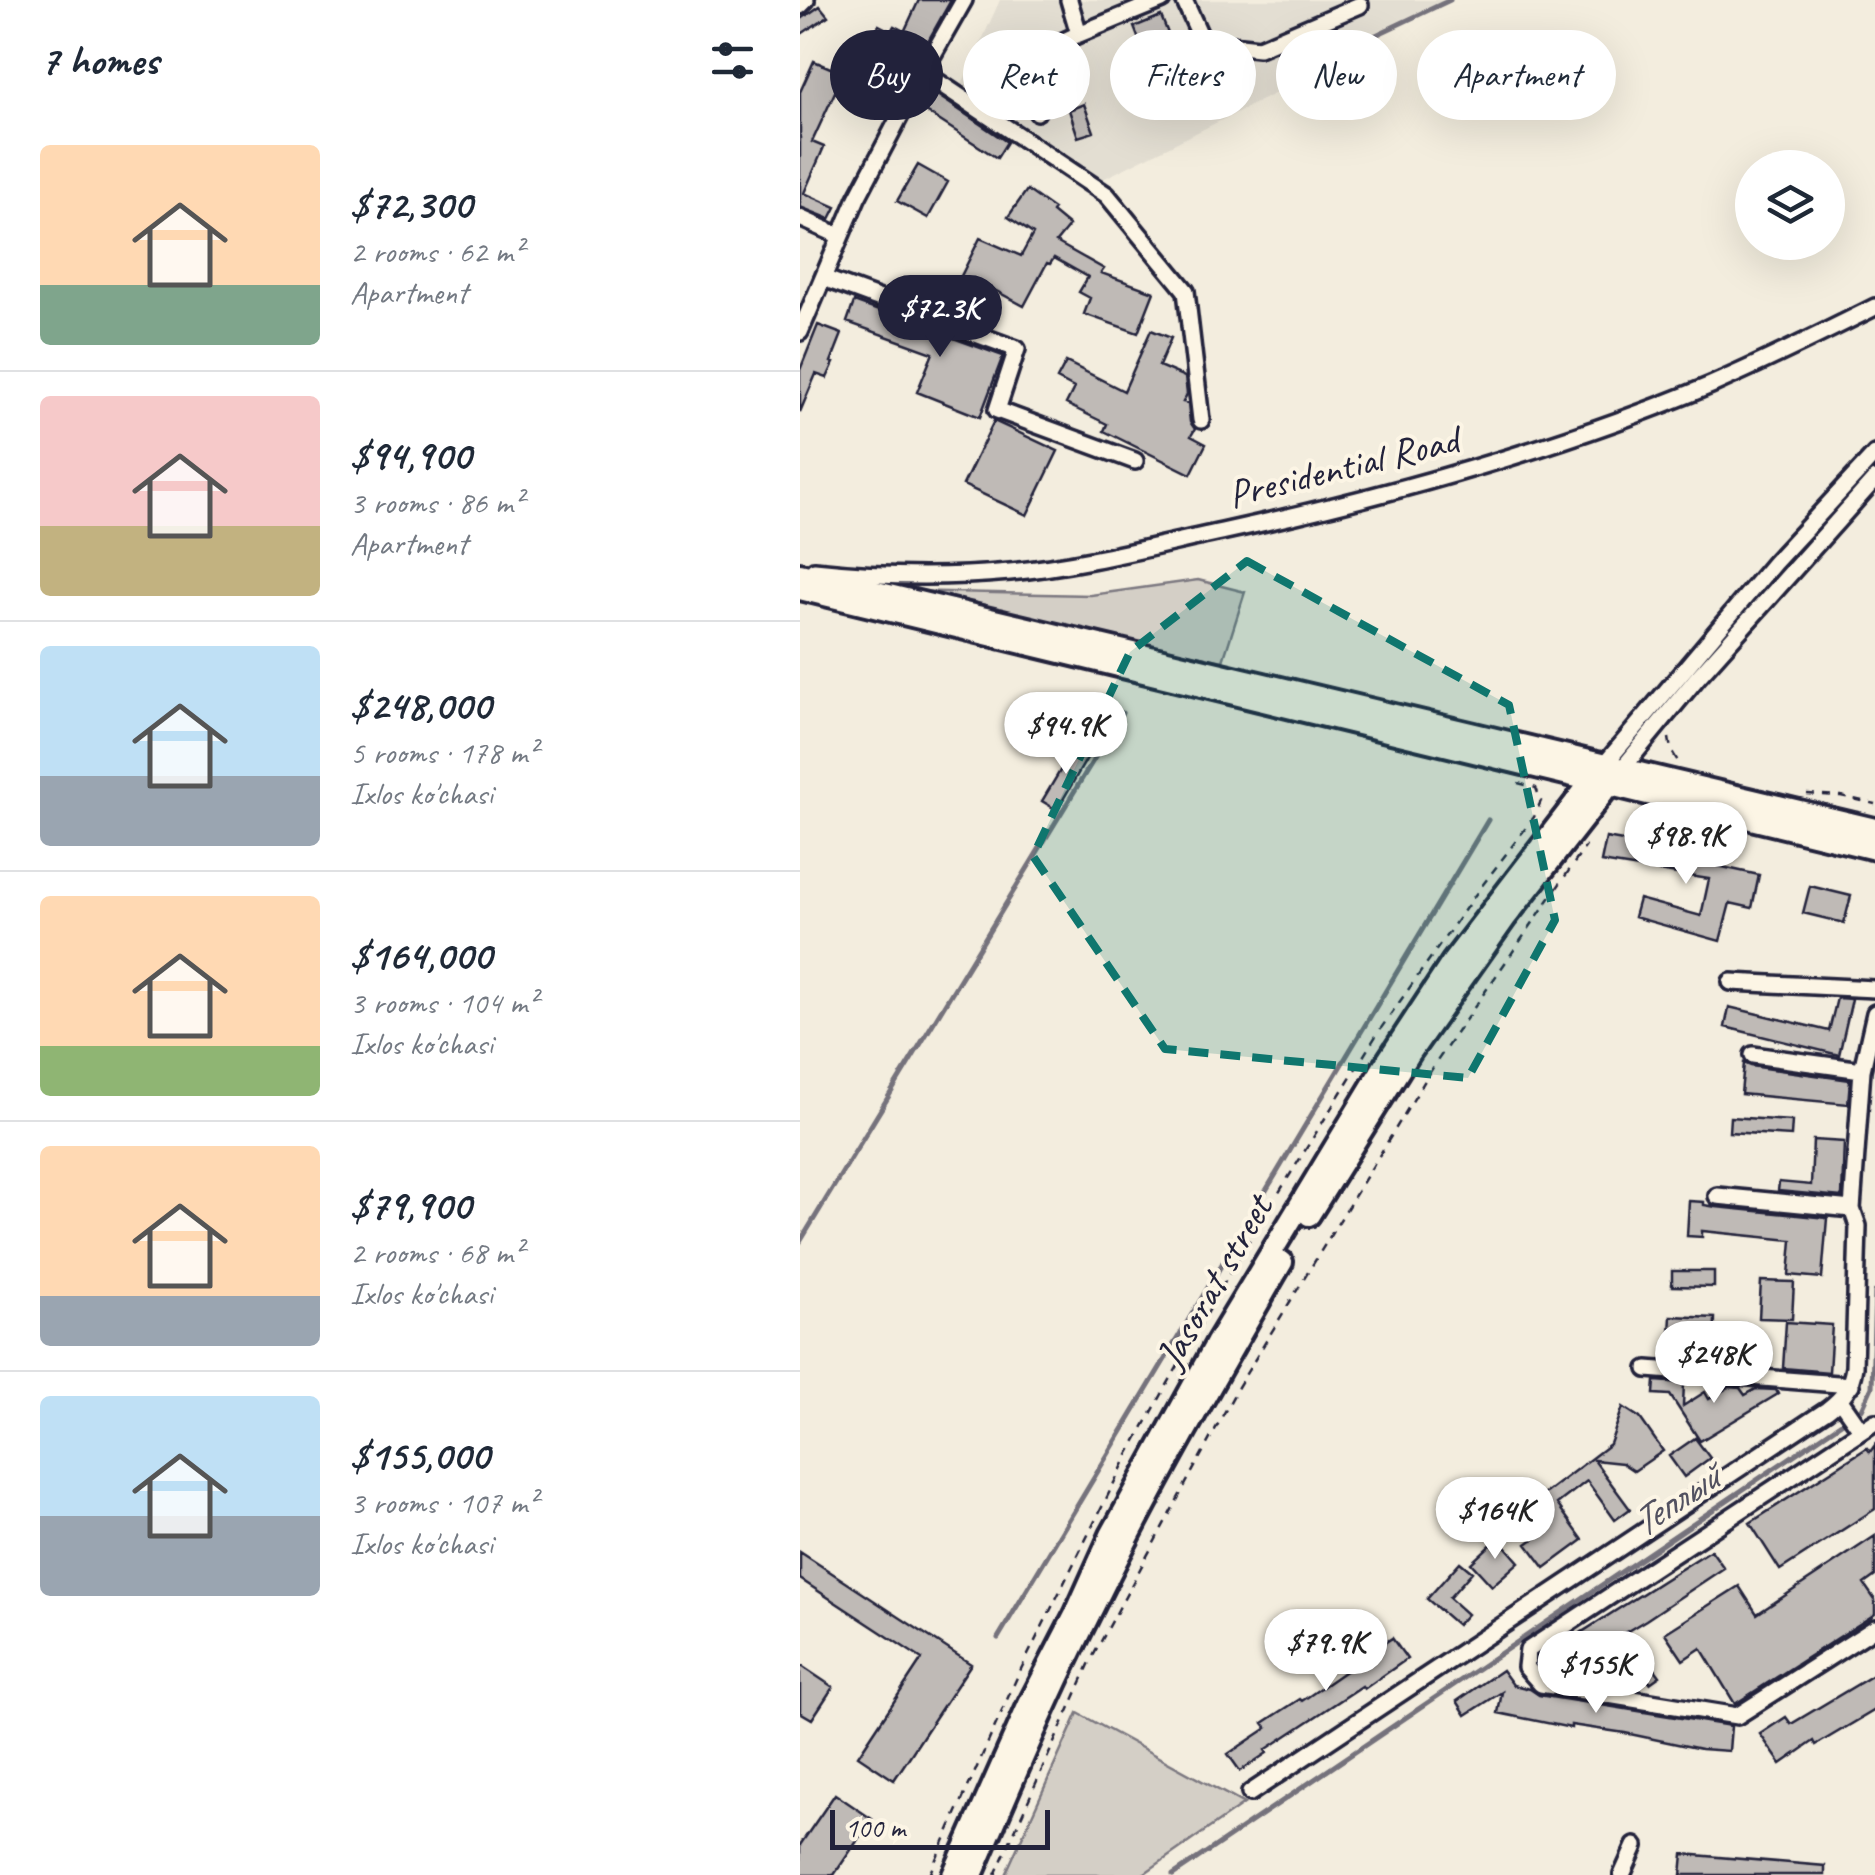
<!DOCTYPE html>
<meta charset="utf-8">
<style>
body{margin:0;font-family:Caveat,sans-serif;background:#f2f2f3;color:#1f2937;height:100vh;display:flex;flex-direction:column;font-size:38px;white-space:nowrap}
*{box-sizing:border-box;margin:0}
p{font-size:32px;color:#747a83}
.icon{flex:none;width:55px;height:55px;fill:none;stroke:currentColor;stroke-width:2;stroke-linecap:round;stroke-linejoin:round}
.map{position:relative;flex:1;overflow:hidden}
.panel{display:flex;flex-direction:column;background:#fff;width:800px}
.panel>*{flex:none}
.top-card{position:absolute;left:30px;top:30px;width:895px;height:90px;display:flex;gap:20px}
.tools{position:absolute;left:935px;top:150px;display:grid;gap:20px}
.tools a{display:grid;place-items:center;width:110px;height:110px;border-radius:50%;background:#fff;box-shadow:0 10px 40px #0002;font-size:50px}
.scale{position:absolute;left:30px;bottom:25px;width:220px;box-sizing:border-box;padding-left:10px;border:5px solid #22223b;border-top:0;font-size:28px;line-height:35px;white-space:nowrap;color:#22223b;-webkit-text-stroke:8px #fcf5e5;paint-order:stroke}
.price{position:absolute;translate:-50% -85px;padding:0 22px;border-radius:35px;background:#fff;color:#222;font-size:32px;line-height:65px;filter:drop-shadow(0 2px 5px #0008)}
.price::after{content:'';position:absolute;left:50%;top:60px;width:30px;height:22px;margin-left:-15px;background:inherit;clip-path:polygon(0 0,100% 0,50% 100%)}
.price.on{background:#22223b;color:#fff}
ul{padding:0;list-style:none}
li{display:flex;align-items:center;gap:30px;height:250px;padding:0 40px}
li+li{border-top:2px solid #e0e1e3}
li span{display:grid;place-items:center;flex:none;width:280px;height:200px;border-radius:10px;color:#555}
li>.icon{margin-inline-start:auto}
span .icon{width:120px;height:120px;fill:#fffc;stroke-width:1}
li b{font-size:42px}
h2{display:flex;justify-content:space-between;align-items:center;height:120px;padding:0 40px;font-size:42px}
.chip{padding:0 35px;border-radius:45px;background:#fff;box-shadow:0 10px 40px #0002;font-size:35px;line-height:90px}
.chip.on{background:#22223b;color:#fff}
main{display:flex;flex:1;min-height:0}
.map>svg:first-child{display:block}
.built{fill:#e3ded2}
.green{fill:#d4cfc6;stroke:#7b7880;stroke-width:2.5}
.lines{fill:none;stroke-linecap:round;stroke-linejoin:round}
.stream{stroke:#75727b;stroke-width:5}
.building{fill:#bfbab6;stroke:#22223b;stroke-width:2.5}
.minor-casing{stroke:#22223b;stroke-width:22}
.major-casing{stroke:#22223b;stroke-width:28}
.path{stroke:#22223b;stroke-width:2.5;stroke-dasharray:8 8;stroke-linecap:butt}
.minor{stroke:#fcf5e5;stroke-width:15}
.major{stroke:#fcf5e5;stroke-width:20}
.marked{fill:#0f766e;fill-opacity:0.2;stroke:#0f766e;stroke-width:8;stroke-dasharray:20 12;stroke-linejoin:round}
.labels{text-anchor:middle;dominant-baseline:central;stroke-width:8;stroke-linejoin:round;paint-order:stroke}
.street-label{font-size:40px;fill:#22223b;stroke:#fcf5e5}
.water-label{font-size:42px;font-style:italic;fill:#525160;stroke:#fcf5e5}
</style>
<main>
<section class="panel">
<h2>7 homes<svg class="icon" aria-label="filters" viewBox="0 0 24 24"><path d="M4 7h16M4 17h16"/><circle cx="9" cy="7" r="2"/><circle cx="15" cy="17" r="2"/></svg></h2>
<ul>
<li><span style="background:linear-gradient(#ffd9b3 70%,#7fa58c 0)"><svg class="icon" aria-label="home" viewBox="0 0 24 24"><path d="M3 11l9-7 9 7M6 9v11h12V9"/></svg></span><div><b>$72,300</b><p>2 rooms · 62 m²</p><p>Apartment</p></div></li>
<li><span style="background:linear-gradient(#f6c9c9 65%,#c2b280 0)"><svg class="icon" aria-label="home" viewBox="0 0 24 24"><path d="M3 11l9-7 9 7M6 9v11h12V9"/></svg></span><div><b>$94,900</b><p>3 rooms · 86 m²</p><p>Apartment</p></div></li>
<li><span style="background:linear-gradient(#bfe0f5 65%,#9aa5b1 0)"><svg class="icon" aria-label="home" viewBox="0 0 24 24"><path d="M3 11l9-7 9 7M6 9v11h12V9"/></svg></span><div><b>$248,000</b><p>5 rooms · 178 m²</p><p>Ixlos ko'chasi</p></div></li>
<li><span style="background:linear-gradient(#ffd9b3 75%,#8fb573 0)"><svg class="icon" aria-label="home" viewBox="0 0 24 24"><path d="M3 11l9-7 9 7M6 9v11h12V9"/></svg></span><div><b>$164,000</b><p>3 rooms · 104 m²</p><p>Ixlos ko'chasi</p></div></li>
<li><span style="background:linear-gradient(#ffd9b3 75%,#9aa5b1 0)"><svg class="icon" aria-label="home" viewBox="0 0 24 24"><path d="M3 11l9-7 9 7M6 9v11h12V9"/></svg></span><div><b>$79,900</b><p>2 rooms · 68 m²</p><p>Ixlos ko'chasi</p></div></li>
<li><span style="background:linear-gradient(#bfe0f5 60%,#9aa5b1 0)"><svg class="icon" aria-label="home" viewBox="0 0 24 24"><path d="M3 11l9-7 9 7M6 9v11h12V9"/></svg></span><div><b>$155,000</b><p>3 rooms · 107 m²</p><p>Ixlos ko'chasi</p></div></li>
</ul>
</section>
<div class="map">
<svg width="1075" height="1875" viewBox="0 0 1075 1875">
<rect width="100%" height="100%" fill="#f3edde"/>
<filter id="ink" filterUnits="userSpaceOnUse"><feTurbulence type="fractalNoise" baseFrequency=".01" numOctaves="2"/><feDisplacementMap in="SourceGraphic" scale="20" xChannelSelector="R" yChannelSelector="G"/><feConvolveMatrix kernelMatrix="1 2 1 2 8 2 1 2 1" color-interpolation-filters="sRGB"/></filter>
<g filter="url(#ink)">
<path class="built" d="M200 0H645L473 79 476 93 299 181 158 93Z"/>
<path class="green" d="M398 580 445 592 423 661 104 591 291 595Z
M278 1713 444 1804 342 1875H205Z"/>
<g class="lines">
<path class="stream" d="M523 60 650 0
M0 1242 322 713
M198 1638 688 820
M373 1875 1062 1409 1072 1387 1075 1292"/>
</g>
<path class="building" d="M119 0H151L128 41 105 30Z
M20 6 28 16 0 35V20Z
M361 16 387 81 359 91 334 27Z
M79 25 91 31 94 26 112 35 94 69 101 74 85 105 56 90 80 44 71 39Z
M14 61 54 78 46 97 35 92 12 142 24 147 4 193 36 207 30 219 0 207V92Z
M134 93 207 142 197 158 123 110Z
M284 104 294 132 278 137 269 110Z
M118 165 148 182 128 218 97 201Z
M227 190 254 209 252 212 269 226 256 242 304 269 301 273 354 292 338 333 284 314 290 298 279 292 288 277 254 258 250 264 247 263 224 306 185 285 184 287 180 285 165 318 132 304 137 291 160 301 169 280 161 276 180 238 221 256 233 234 208 217Z
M54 302 203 356 180 417 117 392 133 353 47 322Z
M18 325 42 334 31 362 34 363 27 378 16 374 0 412V370Z
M351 330 371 338 359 366 385 377 387 394 383 402 388 403 390 422 395 429 391 436 406 444 391 474 304 431 307 424 266 404 274 388 257 379 266 362 324 391Z
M194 421 258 451 227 515 163 485Z
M276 744 290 753 257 810 242 801Z
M806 838 896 854 895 861 959 875 952 908 930 903 920 941 834 917 839 899 901 916 909 879 801 862Z
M1010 886 1051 896 1044 923 1003 913Z
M1037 998 1052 999 1039 1055 925 1027 929 1007 1029 1031Z
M944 1063 951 1066 1050 1080 1048 1104 941 1094Z
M930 1117 992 1121 991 1136 929 1132Z
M1013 1140 1044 1142 1042 1197 978 1191 979 1182 1011 1185Z
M889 1201 904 1202V1205L916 1207 1027 1218 1022 1278 989 1275 992 1240 902 1231V1237L887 1236Z
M872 1271H914V1287L872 1286Z
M961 1281 994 1282 992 1319 959 1318Z
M871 1316 915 1318 914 1353 869 1351Z
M986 1322 1032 1325 1029 1372 983 1368Z
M855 1381 884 1383 883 1406 905 1392 909 1399 929 1387 940 1388 945 1395 956 1389 976 1390 978 1394 900 1441 870 1395 854 1394Z
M823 1407 840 1418 863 1451 834 1471 822 1463 794 1460 830 1509 815 1520 787 1481 757 1504 783 1540 745 1568 727 1544 752 1526 735 1501 810 1444Z
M895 1438 910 1458 884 1477 869 1456Z
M1075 1445V1509L980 1570 950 1523 1067 1448 1070 1452Z
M1075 1536V1576L1064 1584 1075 1600V1614L935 1704 901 1648 883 1660 865 1633 939 1586 957 1614Z
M698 1538 719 1562 692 1586 671 1563Z
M911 1550 924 1568 846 1620 754 1675 743 1657Z
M0 1552 171 1664 94 1780 58 1756 122 1659 0 1579Z
M660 1562 672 1572 649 1598 667 1614 657 1625 627 1599Z
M571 1615 586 1642 592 1638 607 1659 564 1689 562 1686 465 1750 467 1753 440 1771 428 1754 467 1728 463 1723 500 1699 502 1701 570 1654 554 1625Z
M840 1649 860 1676 850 1683 844 1674 832 1684 818 1664Z
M0 1665 33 1687 12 1719 0 1712Z
M702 1670 713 1685 730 1689 739 1695 931 1726 929 1751 901 1749 825 1733 771 1725V1728L698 1713 702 1692 666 1715 657 1701Z
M1075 1674V1710L1016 1745 1014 1741 981 1764 960 1734 986 1717 991 1724Z
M35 1794 72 1819 34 1875H0V1845Z
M883 1854 1025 1866V1875H881Z"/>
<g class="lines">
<defs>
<path id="minor" d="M384 0 403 42 459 48 560 5
M0 6 6 0
M279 34 362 0
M123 72 307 195 386 291 401 420
M237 112 218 62 279 34 269 0
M0 218 40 236
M23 278 217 349 197 410 335 461
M0 332 57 198 123 72 164 0
M14 570C79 577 146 578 210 572 283 565 355 546 426 531 591 495 755 450 911 385 966 361 1021 334 1075 307
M804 765 974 563 1075 454
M822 769 897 678 1075 479
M931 982 1075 989
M953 1055 1062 1070
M917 1196 1052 1209
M847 1369 1051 1385
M1040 1400 1061 1430
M1075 1422 728 1650 726 1667 741 1684 937 1716 1075 1628
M450 1793 1027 1410C1044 1397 1051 1387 1054 1367L1058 1226 1052 1209 1062 1070 1075 1013
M822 1875 835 1846"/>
<path id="major" d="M0 574 1075 829
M0 589 1075 849
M509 1215 610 1053 706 917 822 769
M153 1875 229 1704 275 1615 311 1535 416 1344 584 1066 653 961 804 765
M172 1875C211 1784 250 1692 295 1603 352 1487 417 1374 482 1262"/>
</defs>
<use href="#minor" class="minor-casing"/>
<use href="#major" class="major-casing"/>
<path class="path" d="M869 738 871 750 879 763
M1007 794 1041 796 1075 804
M866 818 888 823
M129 1875 218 1675 328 1455 436 1262 579 1031 675 895 734 817 741 801 736 788 718 783 714 779
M195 1875 291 1660 438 1387 635 1064 786 846"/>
<use href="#minor" class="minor"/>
<use href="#major" class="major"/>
</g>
</g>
<path class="marked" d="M447 561 709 705 755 920 668 1078 365 1049 233 856 330 652Z"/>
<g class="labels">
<g class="street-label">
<text transform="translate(543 467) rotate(-14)">Presidential Road</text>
<text transform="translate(414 1282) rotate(-60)">Jasorat street</text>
</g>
<g class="water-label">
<text transform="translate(875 1500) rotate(-34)">Теплый</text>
</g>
</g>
</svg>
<div class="tools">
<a><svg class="icon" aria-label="layers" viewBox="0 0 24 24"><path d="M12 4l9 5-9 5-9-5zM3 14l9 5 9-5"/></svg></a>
</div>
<div class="scale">100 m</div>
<b class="price on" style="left:140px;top:360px">$72.3K</b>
<b class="price" style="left:266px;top:777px">$94.9K</b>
<b class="price" style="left:886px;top:887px">$98.9K</b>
<b class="price" style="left:914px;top:1406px">$248K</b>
<b class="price" style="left:695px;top:1562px">$164K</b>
<b class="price" style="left:526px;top:1694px">$79.9K</b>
<b class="price" style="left:796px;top:1716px">$155K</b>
<div class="top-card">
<a class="chip on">Buy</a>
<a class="chip">Rent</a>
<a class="chip">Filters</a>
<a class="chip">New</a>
<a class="chip">Apartment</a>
</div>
</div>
</main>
